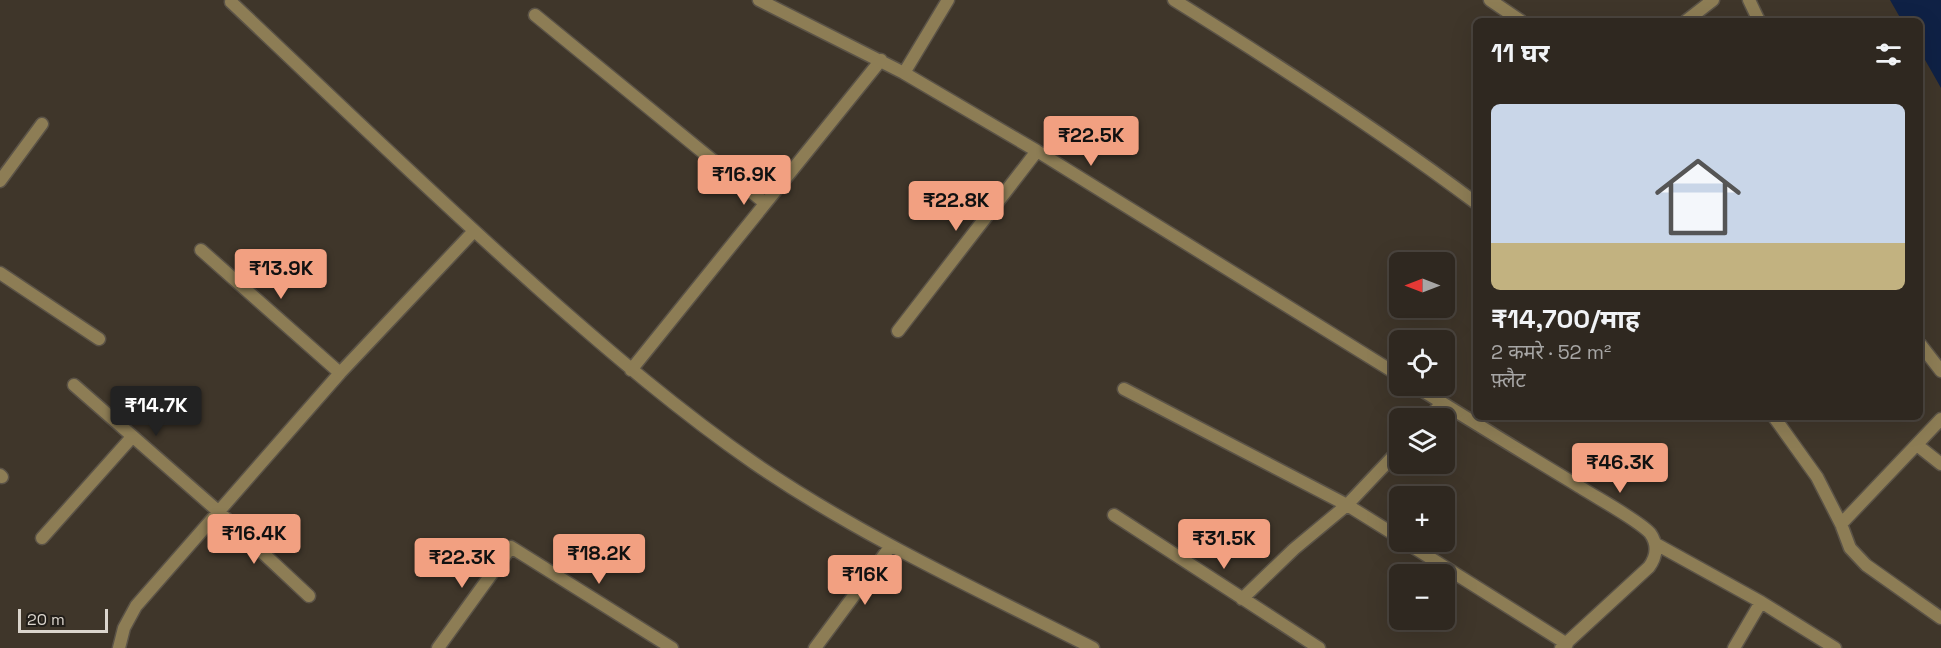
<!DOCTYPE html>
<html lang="hi">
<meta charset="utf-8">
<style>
body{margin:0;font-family:"Space Grotesk","Noto Sans Devanagari",sans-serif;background:#373029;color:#f1f3f6;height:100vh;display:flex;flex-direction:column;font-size:22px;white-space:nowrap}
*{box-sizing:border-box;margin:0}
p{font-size:20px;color:#a7a6a5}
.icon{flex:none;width:33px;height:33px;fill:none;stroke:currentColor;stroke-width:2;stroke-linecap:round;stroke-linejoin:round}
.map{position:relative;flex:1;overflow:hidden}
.panel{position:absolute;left:1473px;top:18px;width:450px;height:402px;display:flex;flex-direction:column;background:#2f2820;border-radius:9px;box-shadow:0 6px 24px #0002,0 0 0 2px #4a443e}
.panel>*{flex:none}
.needle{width:39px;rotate:270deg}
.buttons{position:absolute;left:1389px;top:252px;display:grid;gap:12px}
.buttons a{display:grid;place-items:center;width:66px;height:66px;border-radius:9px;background:#2f2820;box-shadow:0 6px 24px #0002,0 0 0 2px #4a443e;font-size:30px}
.scale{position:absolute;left:18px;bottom:15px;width:90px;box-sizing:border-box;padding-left:6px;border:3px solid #dbd5cd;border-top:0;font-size:16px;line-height:21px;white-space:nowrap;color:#dbd5cd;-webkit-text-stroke:4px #221e19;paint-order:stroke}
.price{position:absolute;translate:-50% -51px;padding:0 14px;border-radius:6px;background:#f2a081;color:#111;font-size:20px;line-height:39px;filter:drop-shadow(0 2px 3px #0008)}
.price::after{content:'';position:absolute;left:50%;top:36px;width:18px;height:14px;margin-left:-9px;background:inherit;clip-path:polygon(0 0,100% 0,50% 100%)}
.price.current{background:#222;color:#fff}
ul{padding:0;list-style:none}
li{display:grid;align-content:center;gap:12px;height:318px;padding:0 18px}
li+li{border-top:2px solid #4a443e}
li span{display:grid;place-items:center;height:186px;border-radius:9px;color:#555}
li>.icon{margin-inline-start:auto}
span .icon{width:108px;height:108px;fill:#fffc;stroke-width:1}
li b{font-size:26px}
h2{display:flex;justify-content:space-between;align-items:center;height:72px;padding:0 18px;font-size:26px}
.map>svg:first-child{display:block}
.water{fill:#0f2145}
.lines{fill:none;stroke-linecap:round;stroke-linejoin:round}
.street-casing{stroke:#5b5347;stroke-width:15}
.street{stroke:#8d7d55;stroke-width:12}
</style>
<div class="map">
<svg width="1941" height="648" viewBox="0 0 1941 648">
<rect width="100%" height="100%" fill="#3f362a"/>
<path class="water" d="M1890 0H1941V88L1920 51V21H1902Z"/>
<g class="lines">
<defs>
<path id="street" d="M759 0 904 73 1037 151 1400 376
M1174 0C1277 64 1379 130 1476 203
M1490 0 1521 21
M1749 0 1759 21
M231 2C334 99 436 198 542 292 610 352 679 411 754 463 860 536 978 590 1093 648
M535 15 765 203
M1686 21 1713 0
M904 73 948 0
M0 181 42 124
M201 250 340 373
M0 273 99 339
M898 331 1037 151
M1920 344 1941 371
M631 370 881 60
M74 385 219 512 309 596
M1415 386C1470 420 1525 454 1580 487 1597 498 1638 520 1650 533 1658 544 1657 556 1649 567L1561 648
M1124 389 1347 505 1400 538
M1774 417 1817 477 1841 524 1850 548 1866 565 1941 618
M1428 418 1442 403
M1917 445 1941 464
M0 475 2 477
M1114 515 1319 648
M1841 524 1941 419
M42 538 132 437
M1405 542 1567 644
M1656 544 1761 602 1835 648
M1242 599 1294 549 1347 505 1400 449
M119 648 124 628 136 606 340 373 474 231
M438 648 511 547 672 648
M815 648 890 547
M1734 648 1761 602"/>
</defs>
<use href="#street" class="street-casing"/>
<use href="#street" class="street"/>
</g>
</svg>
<div class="buttons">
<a><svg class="needle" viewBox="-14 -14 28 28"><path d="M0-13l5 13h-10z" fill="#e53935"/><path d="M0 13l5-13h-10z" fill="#a7a6a5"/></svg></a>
<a><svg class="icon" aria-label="locate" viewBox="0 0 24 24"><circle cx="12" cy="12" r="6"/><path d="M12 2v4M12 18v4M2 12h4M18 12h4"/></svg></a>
<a><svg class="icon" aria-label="layers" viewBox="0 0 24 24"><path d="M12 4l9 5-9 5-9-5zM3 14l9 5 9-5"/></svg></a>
<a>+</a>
<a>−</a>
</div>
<div class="scale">20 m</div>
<b class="price" style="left:1091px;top:167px">₹22.5K</b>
<b class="price" style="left:744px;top:206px">₹16.9K</b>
<b class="price" style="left:956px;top:232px">₹22.8K</b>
<b class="price" style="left:281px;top:300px">₹13.9K</b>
<b class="price current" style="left:156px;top:437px">₹14.7K</b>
<b class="price" style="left:1620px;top:494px">₹46.3K</b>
<b class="price" style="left:254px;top:565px">₹16.4K</b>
<b class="price" style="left:1224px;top:570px">₹31.5K</b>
<b class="price" style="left:599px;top:585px">₹18.2K</b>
<b class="price" style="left:462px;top:589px">₹22.3K</b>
<b class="price" style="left:865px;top:606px">₹16K</b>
<section class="panel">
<h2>11 घर<svg class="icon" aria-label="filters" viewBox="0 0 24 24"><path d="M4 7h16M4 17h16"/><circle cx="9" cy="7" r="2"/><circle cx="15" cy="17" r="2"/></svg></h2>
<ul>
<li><span style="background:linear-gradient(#c9d6e8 75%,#c2b280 0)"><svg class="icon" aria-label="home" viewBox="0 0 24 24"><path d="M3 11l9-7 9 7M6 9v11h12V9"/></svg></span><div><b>₹14,700/माह</b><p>2 कमरे · 52 m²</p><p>फ़्लैट</p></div></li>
</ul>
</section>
</div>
